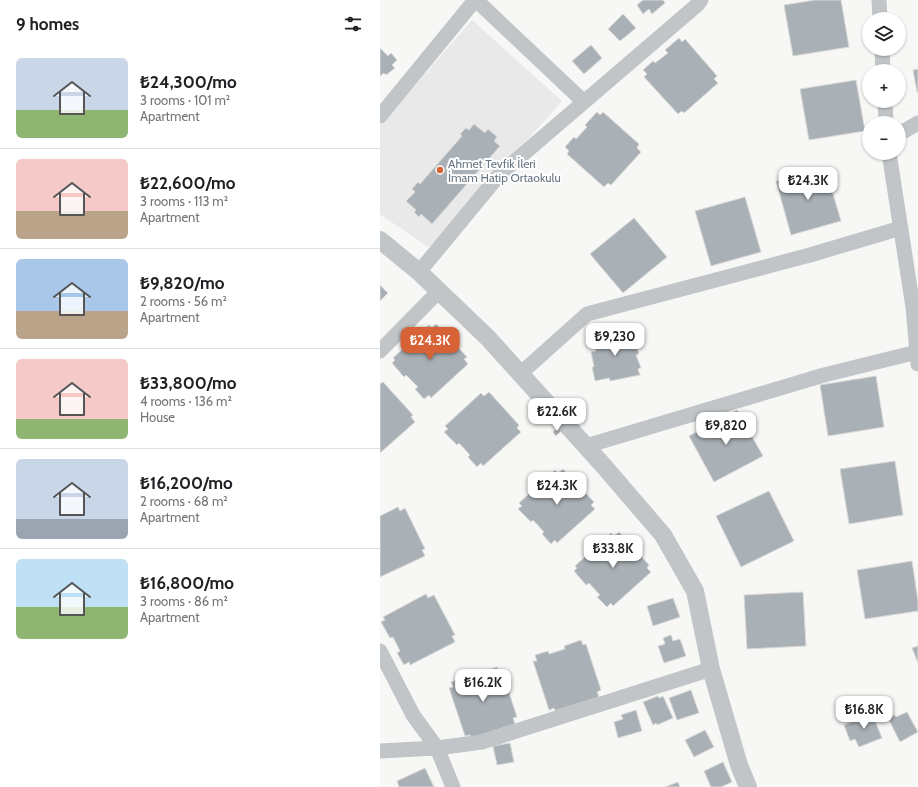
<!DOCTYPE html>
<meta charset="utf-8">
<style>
body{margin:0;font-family:Cabin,sans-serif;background:#f2f2f2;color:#202124;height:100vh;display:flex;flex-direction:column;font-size:15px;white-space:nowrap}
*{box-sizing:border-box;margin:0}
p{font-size:13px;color:#757577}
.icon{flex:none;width:22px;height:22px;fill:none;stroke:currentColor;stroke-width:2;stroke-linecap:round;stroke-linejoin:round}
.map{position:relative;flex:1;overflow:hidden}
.details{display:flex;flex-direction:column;background:#fff;width:380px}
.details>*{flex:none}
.buttons{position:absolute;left:482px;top:12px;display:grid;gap:8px}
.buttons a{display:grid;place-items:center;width:44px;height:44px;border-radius:50%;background:#fff;box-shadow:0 1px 3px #0004;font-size:20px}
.price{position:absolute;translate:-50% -34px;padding:0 9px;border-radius:8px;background:#fff;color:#222;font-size:13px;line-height:26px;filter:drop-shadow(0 1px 2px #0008)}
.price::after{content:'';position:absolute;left:50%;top:24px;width:12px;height:9px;margin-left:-6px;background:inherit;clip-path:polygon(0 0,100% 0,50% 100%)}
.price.on{background:#d76235;color:#fff}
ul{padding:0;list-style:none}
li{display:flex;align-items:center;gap:12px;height:100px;padding:0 16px}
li+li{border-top:1px solid #e0e0e0}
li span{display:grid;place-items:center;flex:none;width:112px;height:80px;border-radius:6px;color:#555}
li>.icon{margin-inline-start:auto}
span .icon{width:48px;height:48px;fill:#fffc;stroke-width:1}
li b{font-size:17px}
h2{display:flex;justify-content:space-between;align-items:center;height:48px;padding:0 16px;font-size:17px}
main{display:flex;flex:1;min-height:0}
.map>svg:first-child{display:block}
.built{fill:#e8e9e8}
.building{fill:#aab1b6;stroke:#d9d9d7}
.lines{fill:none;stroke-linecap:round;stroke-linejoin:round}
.minor{stroke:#c1c5c8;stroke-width:15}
.tertiary{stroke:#c1c5c8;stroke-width:18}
.poi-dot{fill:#d76235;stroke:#fff;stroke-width:1.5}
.labels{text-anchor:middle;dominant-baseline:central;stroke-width:4;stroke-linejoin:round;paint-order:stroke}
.poi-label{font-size:12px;fill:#697784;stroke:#fff;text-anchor:start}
</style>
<main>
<section class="details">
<h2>9 homes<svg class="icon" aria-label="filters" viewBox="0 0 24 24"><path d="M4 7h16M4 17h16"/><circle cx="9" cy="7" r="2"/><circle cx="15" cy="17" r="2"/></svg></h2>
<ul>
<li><span style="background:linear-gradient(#c9d6e8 65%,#8fb573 0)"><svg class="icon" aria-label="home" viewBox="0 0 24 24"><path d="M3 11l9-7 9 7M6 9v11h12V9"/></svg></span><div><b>₺24,300/mo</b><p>3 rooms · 101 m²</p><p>Apartment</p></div></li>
<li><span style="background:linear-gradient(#f6c9c9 65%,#b9a48a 0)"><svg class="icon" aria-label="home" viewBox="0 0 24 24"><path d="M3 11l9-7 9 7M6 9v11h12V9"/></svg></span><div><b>₺22,600/mo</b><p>3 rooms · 113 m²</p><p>Apartment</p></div></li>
<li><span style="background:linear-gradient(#a9c7e8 65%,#b9a48a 0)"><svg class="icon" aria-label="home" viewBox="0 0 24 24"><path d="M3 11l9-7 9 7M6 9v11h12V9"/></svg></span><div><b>₺9,820/mo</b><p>2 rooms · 56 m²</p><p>Apartment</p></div></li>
<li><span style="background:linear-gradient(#f6c9c9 75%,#8fb573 0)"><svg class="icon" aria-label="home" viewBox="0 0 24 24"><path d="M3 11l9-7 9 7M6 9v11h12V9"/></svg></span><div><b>₺33,800/mo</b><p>4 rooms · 136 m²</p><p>House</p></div></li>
<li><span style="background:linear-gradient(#c9d6e8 75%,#9aa5b1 0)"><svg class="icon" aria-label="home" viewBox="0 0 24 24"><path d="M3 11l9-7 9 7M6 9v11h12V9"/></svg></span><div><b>₺16,200/mo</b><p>2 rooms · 68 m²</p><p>Apartment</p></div></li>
<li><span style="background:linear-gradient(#bfe0f5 60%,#8fb573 0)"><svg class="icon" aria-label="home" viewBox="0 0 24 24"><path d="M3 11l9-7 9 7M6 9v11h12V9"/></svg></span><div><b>₺16,800/mo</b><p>3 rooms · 86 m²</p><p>Apartment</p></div></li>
</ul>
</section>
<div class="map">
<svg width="538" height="787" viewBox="0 0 538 787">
<rect width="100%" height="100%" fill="#f7f8f5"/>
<path class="built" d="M92 20 182 101 58 241 48 247 0 214V126Z"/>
<path class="building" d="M263 0H283L285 3 272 14 269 9 263 14 257 5Z
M435 0H461L469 47 413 56 404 5Z
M243 14 256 28 240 41 228 29Z
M299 38 302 42 305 39 337 76 334 79 338 83 304 113 302 111 298 114 264 77 267 74 263 70 273 61 275 63 288 53 285 50Z
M211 45 222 58 204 74 192 61Z
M0 48 8 56 11 53 17 60 12 65 15 68 6 75 4 73 0 76Z
M538 69V91L537 92 533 70Z
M476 80 485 131 429 140 420 89Z
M217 112 220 115 223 112 259 144 257 148 261 152 231 185 228 183 224 187 187 154 189 151 185 147 194 137 196 139 207 127 205 125Z
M94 124 105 133 108 129 117 137 114 141 120 146 52 224 41 214 39 217 34 212 36 210 26 201 35 192 32 189 38 182 40 184 82 136 80 134 86 128 89 130Z
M445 167 461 221 411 235 396 181Z
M365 197 381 252 331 266 315 211Z
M254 218 287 257 243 293 210 254Z
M0 285 8 293 0 301Z
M56 324 87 357 84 359 88 364 51 398 49 395 44 399 35 389 38 387 26 375 24 377 12 363 15 360 13 358 49 325 52 328Z
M239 329 240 332 246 331 247 336 250 335 253 349 257 348 259 354 256 355 261 368 258 369 260 375 230 381 229 378 215 381 212 367H214L211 352 216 351 215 344 218 343 216 337 223 336 222 332Z
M496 376 504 427 448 436 440 385Z
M3 382 33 415 31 417 35 422 0 453V384Z
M109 392 139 425 137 428 141 432 103 466 101 463 97 467 88 457 90 455 79 443 77 445 64 432 68 429 65 426 101 393 104 396Z
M357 410 383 456 334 482 309 436Z
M177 428 181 431 176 436 173 432Z
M515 461 523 515 469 524 460 469Z
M183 469 214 502 211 505 215 509 177 543 175 540 171 544 162 534 164 532 153 520 151 522 138 509 142 506 139 503 175 470 178 473Z
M389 491 414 541 361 567 336 516Z
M18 507 20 511 25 508 45 549 42 550 45 556 0 577V516Z
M239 532 269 565 267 568 271 572 233 606 231 603 227 607 217 597 220 595 209 583 206 585 194 571 197 568 195 566 231 533 234 536Z
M532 561 538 601V611L485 619 477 570Z
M423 592 426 646 367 649 364 595Z
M46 594 48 598 54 595 75 635 72 636 75 642 30 665 29 662 24 665 17 653 20 651 13 637 10 638 1 622 5 620 3 617Z
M293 598 300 617 273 626 267 606Z
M291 635 293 641 300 639 306 656 284 663 278 646 285 644 283 638Z
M201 640 203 645 206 644 221 690 217 692 219 697 175 711 174 708 169 710 153 661H157L155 655 168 651 169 654 185 649 184 646Z
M538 646V663L532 648Z
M117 667 119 672 122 671 137 717 133 718 135 724 91 738 90 735 85 736 69 688 73 687 71 682 84 678 85 681 101 676 100 673Z
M311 690 319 713 297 720 289 698Z
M278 696 279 698 283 696 293 718 277 725 276 723 273 725 263 702Z
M256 710 262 731 238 738 234 722 243 719 241 715Z
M491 711 502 738 479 747 475 739 470 741 464 725 482 718 481 715Z
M527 712 538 732 520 742 508 718 515 715 516 717Z
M325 730 334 747 314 757 305 740Z
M130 743 134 762 117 765 113 746Z
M343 762 352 782 341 787H331L324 771Z
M45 768 54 787H19L17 781Z
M298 782 300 787H285Z"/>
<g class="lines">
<path class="minor" d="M96 0 204 102
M499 0 500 19
M502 49 503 71
M505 101 506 123
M0 116 95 0
M519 134 538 123
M509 153 533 307 538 364
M39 272 120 174 317 5 321 0
M0 351 59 291
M140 374 207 314 430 255 521 228
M206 446 444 375 537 352
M0 651 33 715 57 748 73 787
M0 751 57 748 102 742 331 669"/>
<path class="tertiary" d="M0 240 39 272 108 338 222 464 283 535 315 591 331 669 359 765 368 787"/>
</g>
<circle class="poi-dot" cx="60" cy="170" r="4"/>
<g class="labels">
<g class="poi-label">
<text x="68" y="163">Ahmet Tevfik İleri<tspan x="68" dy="14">İmam Hatip Ortaokulu</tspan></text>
</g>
</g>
</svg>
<div class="buttons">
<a><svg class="icon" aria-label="layers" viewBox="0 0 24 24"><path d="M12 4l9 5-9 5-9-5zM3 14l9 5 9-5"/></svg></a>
<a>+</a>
<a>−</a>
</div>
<b class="price" style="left:428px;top:201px">₺24.3K</b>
<b class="price" style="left:235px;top:357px">₺9,230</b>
<b class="price on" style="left:50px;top:361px">₺24.3K</b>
<b class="price" style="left:177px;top:432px">₺22.6K</b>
<b class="price" style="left:346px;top:446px">₺9,820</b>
<b class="price" style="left:177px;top:506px">₺24.3K</b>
<b class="price" style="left:233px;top:569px">₺33.8K</b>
<b class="price" style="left:103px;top:703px">₺16.2K</b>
<b class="price" style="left:484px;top:730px">₺16.8K</b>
</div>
</main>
